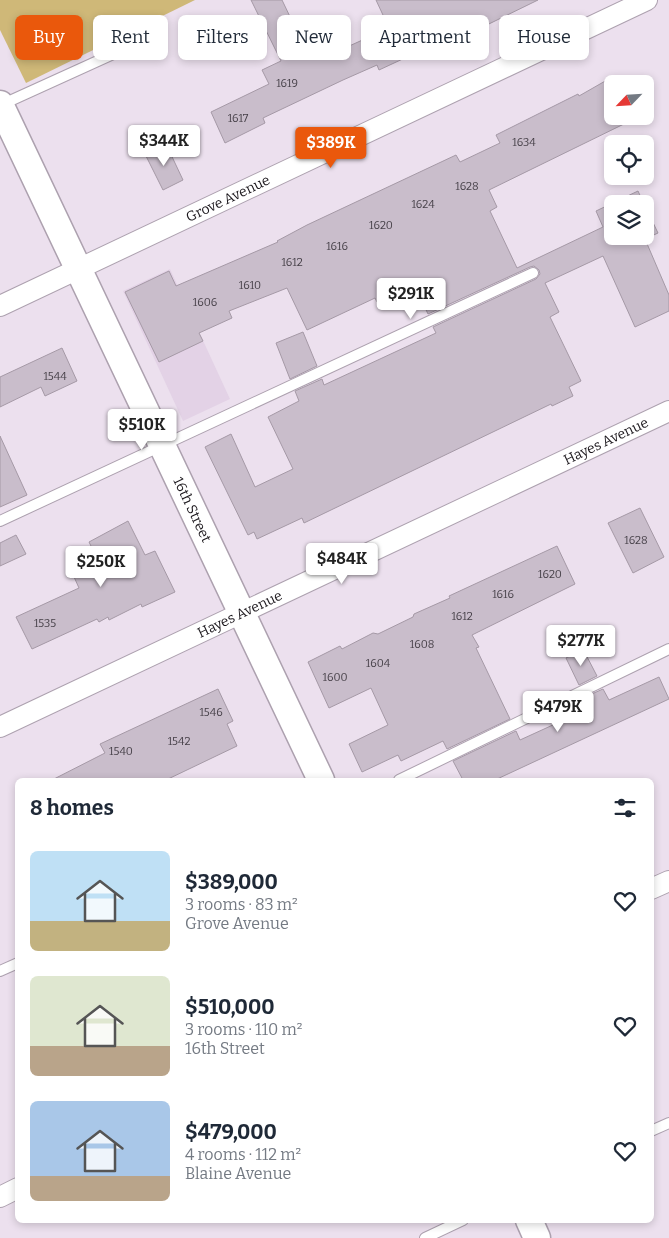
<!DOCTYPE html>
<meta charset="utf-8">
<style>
body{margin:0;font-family:Bitter,serif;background:#f2f2f3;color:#1f2937;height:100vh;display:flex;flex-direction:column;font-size:19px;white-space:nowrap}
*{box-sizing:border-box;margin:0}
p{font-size:16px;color:#747a83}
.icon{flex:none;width:28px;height:28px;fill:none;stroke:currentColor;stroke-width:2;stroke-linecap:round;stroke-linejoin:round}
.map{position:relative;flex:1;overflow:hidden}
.sheet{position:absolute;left:15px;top:778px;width:639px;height:445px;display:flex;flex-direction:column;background:#fff;border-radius:8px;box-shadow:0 2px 8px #0003}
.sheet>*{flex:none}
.guide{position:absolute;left:15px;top:15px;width:640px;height:45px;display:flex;gap:10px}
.needle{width:32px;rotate:245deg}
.controls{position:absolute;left:604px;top:75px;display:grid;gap:10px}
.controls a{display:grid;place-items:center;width:50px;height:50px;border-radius:8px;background:#fff;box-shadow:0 2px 8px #0003;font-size:25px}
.price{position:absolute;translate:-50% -42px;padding:0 11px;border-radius:5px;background:#fff;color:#222;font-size:16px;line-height:32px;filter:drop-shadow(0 1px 2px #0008)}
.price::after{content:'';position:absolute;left:50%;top:30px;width:15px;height:11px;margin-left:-8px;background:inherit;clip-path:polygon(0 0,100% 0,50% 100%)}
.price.active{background:#ea580c;color:#fff}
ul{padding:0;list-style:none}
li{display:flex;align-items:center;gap:15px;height:125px;padding:0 15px}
li span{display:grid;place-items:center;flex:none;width:140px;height:100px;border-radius:8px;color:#555}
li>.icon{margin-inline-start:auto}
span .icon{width:60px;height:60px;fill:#fffc;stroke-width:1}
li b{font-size:21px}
h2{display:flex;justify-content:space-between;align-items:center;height:60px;padding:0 15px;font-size:21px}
.tag{padding:0 18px;border-radius:8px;background:#fff;box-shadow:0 2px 8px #0003;font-size:18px;line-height:45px}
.tag.active{background:#ea580c;color:#fff}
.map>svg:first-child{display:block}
.built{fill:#e3d2e6}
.green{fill:#cfb878}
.building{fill:#c9bdcb;stroke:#a599a6}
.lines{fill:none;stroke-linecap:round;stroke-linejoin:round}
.service-casing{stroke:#ada1af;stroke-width:12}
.minor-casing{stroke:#ada1af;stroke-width:22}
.tertiary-casing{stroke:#ada1af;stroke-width:29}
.service{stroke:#fff;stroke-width:10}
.minor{stroke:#fff;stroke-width:20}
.tertiary{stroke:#fff;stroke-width:26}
.labels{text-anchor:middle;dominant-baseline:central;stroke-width:5;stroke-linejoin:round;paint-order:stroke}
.number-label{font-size:11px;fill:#464048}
.street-label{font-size:14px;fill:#1b171c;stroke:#faeefc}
</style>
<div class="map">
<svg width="669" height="1238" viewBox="0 0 669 1238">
<rect width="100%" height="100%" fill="#ece0ee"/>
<path class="built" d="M170 269 230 399 183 421 123 291Z"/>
<path class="green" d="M0 0H195L26 83 0 30Z"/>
<path class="building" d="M251 0H282L304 46 323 35 326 41 341 34 347 47 389 28 376 0H538L452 42 450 37 379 70 377 65 343 80 263 118 265 123 225 143 211 112 269 84 262 70 281 61Z
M607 80 612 91V116H625L628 122 489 190 497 207 490 211 517 268 603 227 596 211 638 191 644 204H612V236H645V206L658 233 645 239 669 295V311L635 327 603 256 545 283 559 312 550 317 581 381 569 387 573 396 552 406 551 404 304 523 302 518 257 539 254 532 248 535 205 447 231 434 255 487 293 469 268 417 299 401 295 391 322 379 324 385 436 333 433 327 536 279 540 274 539 270 534 266 530 267 428 314 415 286 377 302 375 298 307 330 287 288 229 311 232 318 199 333 203 341 159 362 125 292 169 271 176 286 278 242 277 241 307 225 456 155 460 162 500 143 496 135 578 94 579 96Z
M166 144 183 180 163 190 145 154Z
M303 332 317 366 290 379 276 343Z
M62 348 77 381 45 396 41 387 0 407V377Z
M0 436 27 495 0 507Z
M640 508 664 557 633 573 608 523Z
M128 521 145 555 155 551 175 592 142 607 141 604 109 620 108 617 99 622 97 619 32 649 16 617 79 588 70 568 96 556 89 542Z
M16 535 26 554 0 566V543Z
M557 546 575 584 472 635 479 647 476 648 510 719 447 749 443 741 401 761 398 755 362 772 349 744 388 725 371 688 329 708 308 662 340 646 342 649 373 633 378 634 413 617 414 614 450 598 449 596Z
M583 649 597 676 579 685 566 658Z
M659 677 669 699 495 780H463L453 761 516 731 520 740 590 708 585 697 603 689 609 700Z
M218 689 233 721 227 724 237 746 166 780H52L105 753 100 744Z"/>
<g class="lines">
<defs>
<path id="service" d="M1 105 155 35
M0 521 533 273
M399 780 669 649
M0 971 18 963
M651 1131 669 1123
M425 1238 463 1220"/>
<g id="minor">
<path id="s1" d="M0 306 647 0"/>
<path id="s2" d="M0 727 669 411"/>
<path d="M651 889 669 881"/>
<path d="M0 1197 18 1188"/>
</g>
<g id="tertiary">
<path id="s3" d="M0 104 321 780"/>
<path d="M529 1220 537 1238"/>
</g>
</defs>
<use href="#service" class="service-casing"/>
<use href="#minor" class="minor-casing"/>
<use href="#tertiary" class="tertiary-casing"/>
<use href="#service" class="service"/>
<use href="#minor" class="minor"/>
<use href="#tertiary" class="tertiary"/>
</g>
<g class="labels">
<g class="number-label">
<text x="287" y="83">1619</text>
<text x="238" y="118">1617</text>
<text x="524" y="142">1634</text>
<text x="467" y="186">1628</text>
<text x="423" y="204">1624</text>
<text x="381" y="225">1620</text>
<text x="337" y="246">1616</text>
<text x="292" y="262">1612</text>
<text x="250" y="285">1610</text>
<text x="205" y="302">1606</text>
<text x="55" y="376">1544</text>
<text x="636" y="540">1628</text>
<text x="550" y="574">1620</text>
<text x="503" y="594">1616</text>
<text x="462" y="616">1612</text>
<text x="45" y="623">1535</text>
<text x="422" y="644">1608</text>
<text x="378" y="663">1604</text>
<text x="335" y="677">1600</text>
<text x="211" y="712">1546</text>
<text x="179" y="741">1542</text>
<text x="121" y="751">1540</text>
</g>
<g class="street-label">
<text stroke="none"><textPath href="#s1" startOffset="252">Grove Avenue</textPath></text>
<text stroke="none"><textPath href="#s2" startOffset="670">Hayes Avenue</textPath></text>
<text stroke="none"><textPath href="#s3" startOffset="449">16th Street</textPath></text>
<text stroke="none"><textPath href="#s2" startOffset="265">Hayes Avenue</textPath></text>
</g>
</g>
</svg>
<div class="controls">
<a><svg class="needle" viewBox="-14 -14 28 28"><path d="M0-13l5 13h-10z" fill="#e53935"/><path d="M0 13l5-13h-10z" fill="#747a83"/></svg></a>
<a><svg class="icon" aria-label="locate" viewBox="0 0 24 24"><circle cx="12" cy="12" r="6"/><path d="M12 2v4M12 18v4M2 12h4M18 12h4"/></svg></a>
<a><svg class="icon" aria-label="layers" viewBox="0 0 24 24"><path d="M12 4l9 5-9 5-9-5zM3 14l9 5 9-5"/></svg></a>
</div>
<b class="price" style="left:164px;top:167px">$344K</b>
<b class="price active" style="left:331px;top:169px">$389K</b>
<b class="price" style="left:411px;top:320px">$291K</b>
<b class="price" style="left:142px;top:451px">$510K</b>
<b class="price" style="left:342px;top:585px">$484K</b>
<b class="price" style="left:101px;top:588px">$250K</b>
<b class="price" style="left:581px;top:667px">$277K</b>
<b class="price" style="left:558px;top:733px">$479K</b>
<div class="guide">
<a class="tag active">Buy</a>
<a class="tag">Rent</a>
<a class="tag">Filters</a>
<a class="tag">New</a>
<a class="tag">Apartment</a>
<a class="tag">House</a>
</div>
<section class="sheet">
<h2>8 homes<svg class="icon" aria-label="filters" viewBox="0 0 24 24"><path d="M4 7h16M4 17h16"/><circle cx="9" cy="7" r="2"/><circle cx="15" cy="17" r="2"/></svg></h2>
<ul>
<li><span style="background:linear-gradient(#bfe0f5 70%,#c2b280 0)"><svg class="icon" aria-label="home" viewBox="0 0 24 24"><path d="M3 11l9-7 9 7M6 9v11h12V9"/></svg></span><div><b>$389,000</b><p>3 rooms · 83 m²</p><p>Grove Avenue</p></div><svg class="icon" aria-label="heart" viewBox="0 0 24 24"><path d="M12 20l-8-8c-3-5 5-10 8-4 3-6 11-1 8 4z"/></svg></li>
<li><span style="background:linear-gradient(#dfe7d0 70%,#b9a48a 0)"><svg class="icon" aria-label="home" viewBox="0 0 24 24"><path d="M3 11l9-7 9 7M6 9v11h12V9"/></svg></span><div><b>$510,000</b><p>3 rooms · 110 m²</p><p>16th Street</p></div><svg class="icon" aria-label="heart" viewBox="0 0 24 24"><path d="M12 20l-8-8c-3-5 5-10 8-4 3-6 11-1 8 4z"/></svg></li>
<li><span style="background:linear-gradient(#a9c7e8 75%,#b9a48a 0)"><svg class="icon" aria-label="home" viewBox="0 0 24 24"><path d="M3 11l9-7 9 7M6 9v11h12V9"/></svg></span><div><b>$479,000</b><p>4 rooms · 112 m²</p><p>Blaine Avenue</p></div><svg class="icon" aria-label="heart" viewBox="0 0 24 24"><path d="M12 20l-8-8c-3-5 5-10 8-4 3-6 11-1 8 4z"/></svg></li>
</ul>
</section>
</div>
